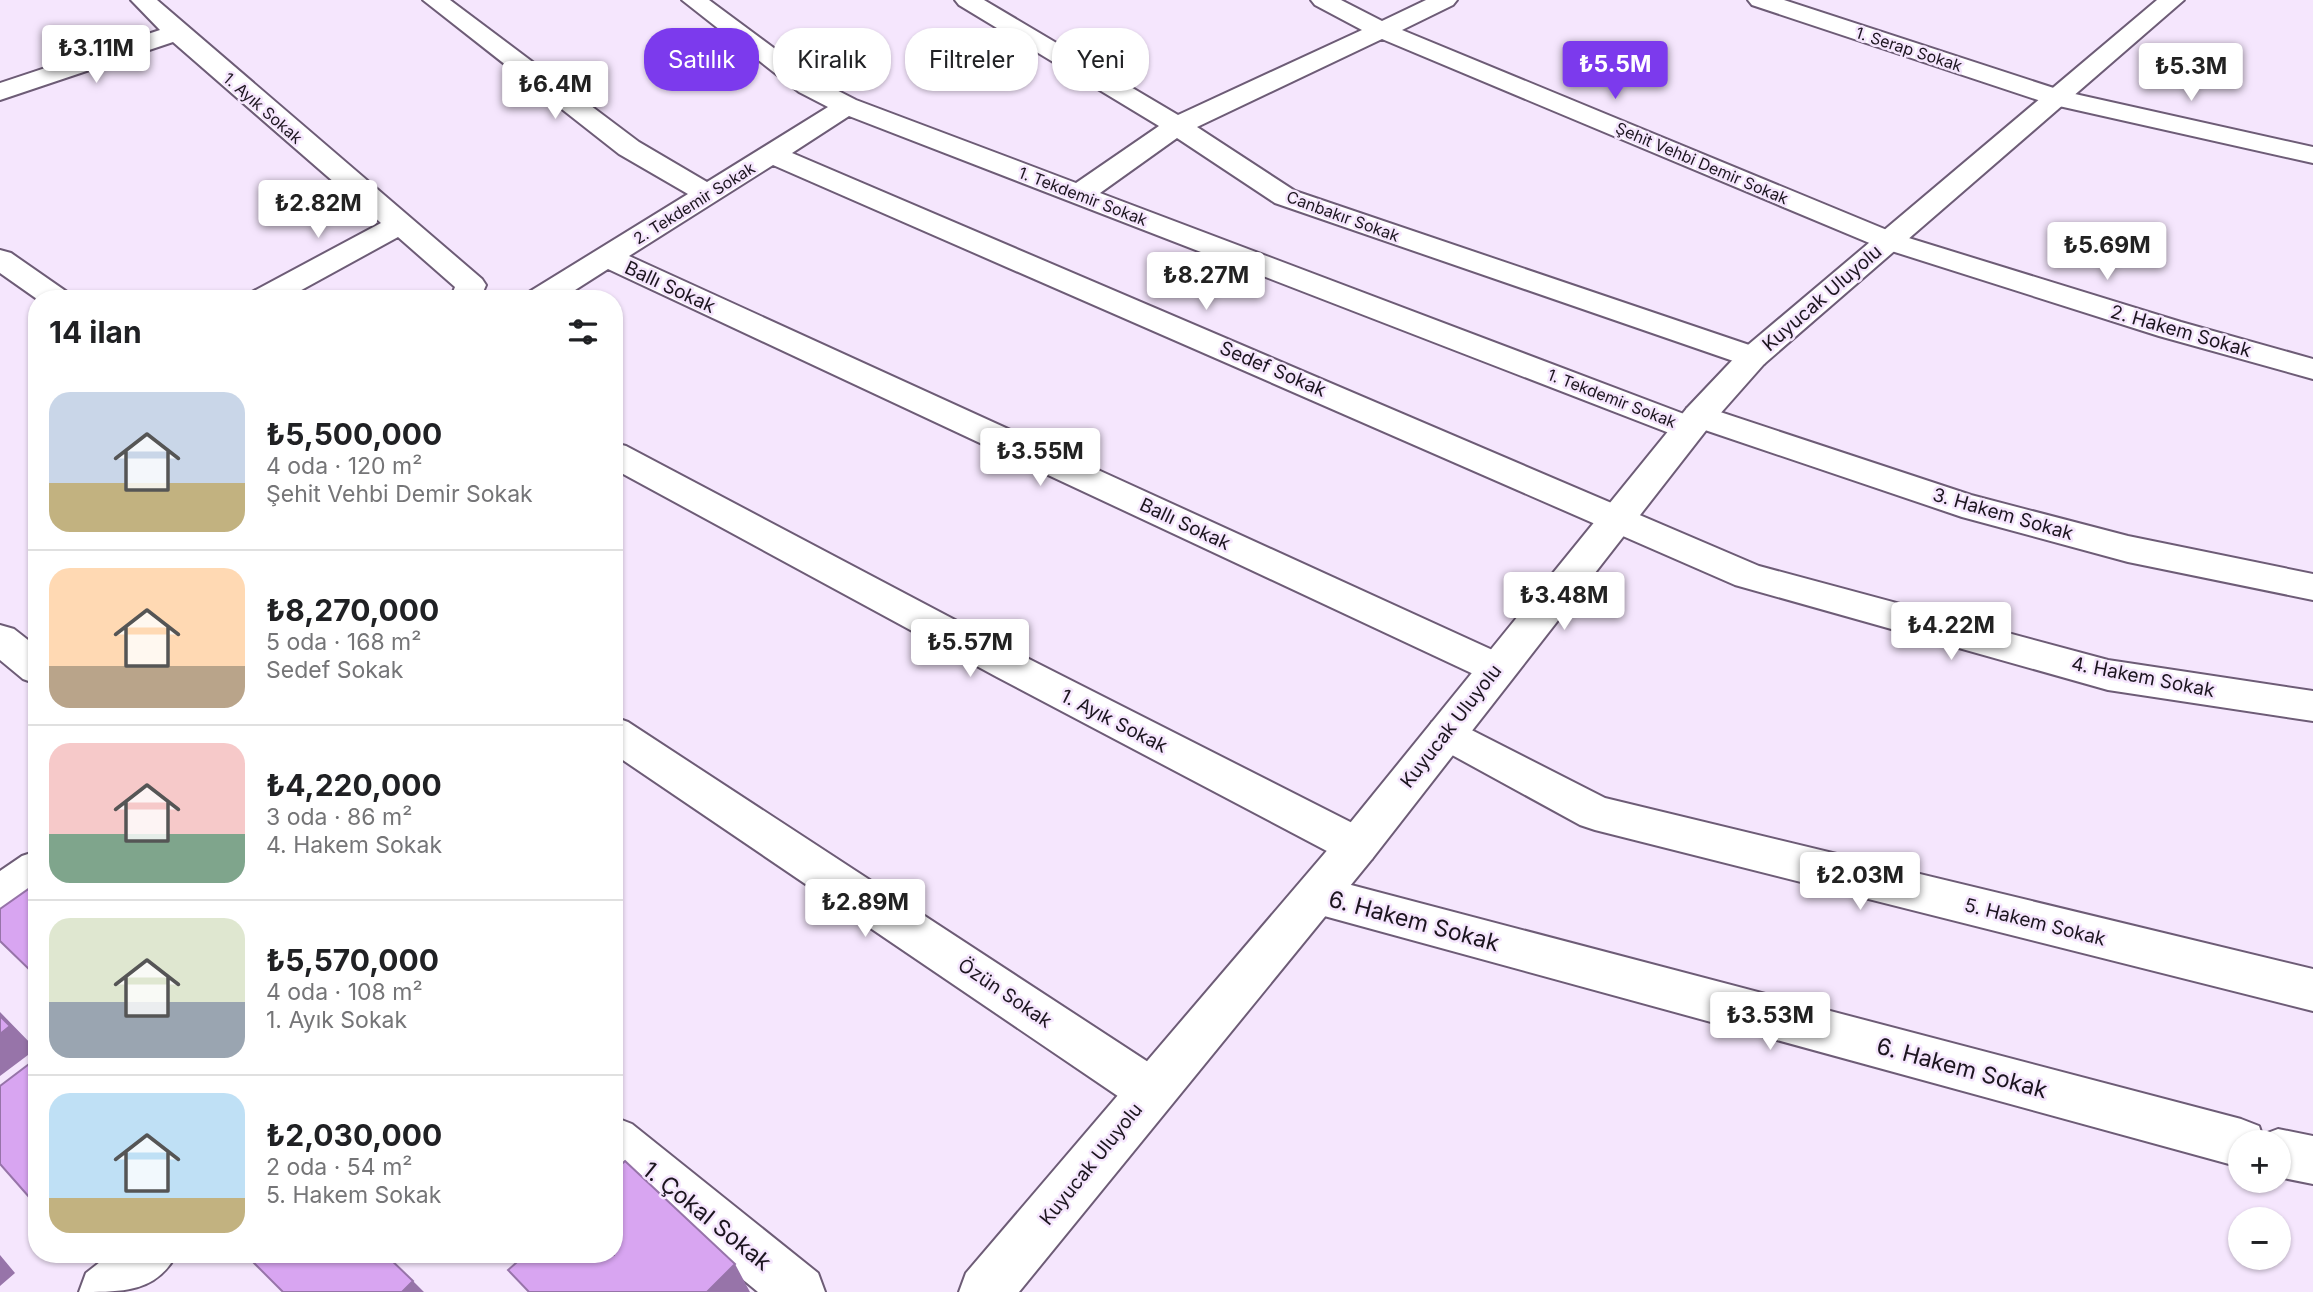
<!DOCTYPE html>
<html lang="tr">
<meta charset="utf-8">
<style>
body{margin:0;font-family:Inter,sans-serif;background:#f6f6f6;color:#202124;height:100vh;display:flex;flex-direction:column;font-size:26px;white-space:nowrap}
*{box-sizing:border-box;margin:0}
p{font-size:23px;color:#757577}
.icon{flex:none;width:38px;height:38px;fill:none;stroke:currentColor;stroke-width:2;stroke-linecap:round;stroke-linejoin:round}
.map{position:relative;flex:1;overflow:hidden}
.details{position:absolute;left:28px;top:290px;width:595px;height:973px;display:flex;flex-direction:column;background:#fff;border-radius:28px;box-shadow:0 2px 5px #0004}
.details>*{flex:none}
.guide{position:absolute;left:644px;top:28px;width:665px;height:63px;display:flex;gap:14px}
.fabs{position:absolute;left:2228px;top:1130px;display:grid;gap:14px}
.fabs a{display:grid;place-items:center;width:63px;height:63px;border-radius:50%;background:#fff;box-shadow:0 2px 5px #0004;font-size:35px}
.price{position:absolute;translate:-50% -60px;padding:0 16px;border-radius:7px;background:#fff;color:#222;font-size:23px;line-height:46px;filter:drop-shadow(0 2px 4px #0008)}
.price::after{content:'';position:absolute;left:50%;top:42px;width:21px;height:16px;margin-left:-10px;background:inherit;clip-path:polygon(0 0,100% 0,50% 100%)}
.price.on{background:#7c3aed;color:#fff}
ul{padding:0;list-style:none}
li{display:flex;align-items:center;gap:21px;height:175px;padding:0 21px}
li+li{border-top:2px solid #e0e0e0}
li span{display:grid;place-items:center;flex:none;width:196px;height:140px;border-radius:21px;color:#555}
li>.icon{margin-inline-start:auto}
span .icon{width:84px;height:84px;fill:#fffc;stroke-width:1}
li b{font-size:30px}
h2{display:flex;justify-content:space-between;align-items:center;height:84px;padding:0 21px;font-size:30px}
.tag{padding:0 24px;border-radius:28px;background:#fff;box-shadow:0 2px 5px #0004;font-size:24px;line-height:63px}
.tag.on{background:#7c3aed;color:#fff}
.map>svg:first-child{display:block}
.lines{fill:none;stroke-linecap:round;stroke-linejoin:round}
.street-casing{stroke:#6d5c76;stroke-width:4}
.secondary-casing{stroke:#6d5c76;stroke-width:4}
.street{fill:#fff;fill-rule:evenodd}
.secondary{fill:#fff;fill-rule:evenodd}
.shaded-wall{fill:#9774a9}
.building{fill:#d8a5f1;stroke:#9774a9;stroke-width:2}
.labels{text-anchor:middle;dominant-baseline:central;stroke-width:5;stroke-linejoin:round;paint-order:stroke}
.far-street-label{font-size:16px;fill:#1c151f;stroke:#f5e6fd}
.street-label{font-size:19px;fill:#1c151f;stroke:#f5e6fd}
.near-street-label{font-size:23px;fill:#1c151f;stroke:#f5e6fd}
</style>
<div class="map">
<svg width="2313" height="1292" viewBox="0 0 2313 1292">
<rect width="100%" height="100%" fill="#f5e6fd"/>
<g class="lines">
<defs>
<path id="street" d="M131 0H157L482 279 486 285 480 299H450L455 287 398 237 285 299H248L252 292 381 223 173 42 0 100V83L160 30Z
M423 0H450L639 142 707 182 828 107 799 92 682 0H709L817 80 856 100 1076 183 1159 126 959 5 955 0H984L1178 115 1362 30 1315 5 1311 0H1341L1382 21 1426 0H1457L1453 5 1402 30 1899 235 2181 322 2313 359V379L2159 336 1879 247 1382 39 1197 127 1295 191 1764 350 1769 357 1764 364 1753 367 1742 364 1275 203 1177 138 1100 193 1684 414 1687 408 1699 405 1971 495 2128 536 2313 574V600L2128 562 1962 517 1705 430 1701 436 1689 439 1677 436 849 116 792 153 1759 566 2108 660 2313 691V721L2108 690 1735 585 773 165 629 256 1510 658 1515 668 1510 678 1496 683 1482 678 608 269 561 299H525L529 292 688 194 619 154Z
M1748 0H1784L2066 92 2313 147V163L2050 104 1752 5Z
M0 250 11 253 67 292 71 299H37L0 273Z
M614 443 626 446 1025 657 1372 833 1378 846 1372 859 1357 864 1342 859 997 677 614 469Z
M0 625 14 629 37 647V684L23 679 0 660Z
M614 717 628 722 1168 1075 1175 1091 1168 1107 1151 1114 1134 1107 614 754Z
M1446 717 1605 798 2313 969V1011L1595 830 1580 825 1432 744 1426 733 1432 722Z
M37 851V893L16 908 0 914V871L22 856Z
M1317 876 2241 1119 2259 1126 2262 1135 2278 1129 2313 1136V1184L2278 1177V1143H2240V1167L1317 914 1301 908 1295 895 1301 882Z
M614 1117 632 1124 818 1273 825 1292H758L614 1173Z
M109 1255H176C156 1292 124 1292 79 1292L86 1273Z"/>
<path id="secondary" d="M2157 0H2184L1764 364 1711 424 1372 859 1019 1292H959L966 1273 1342 833 1687 408 1742 350Z"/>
</defs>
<use href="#street" class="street-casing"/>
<use href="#secondary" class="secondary-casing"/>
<use href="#street" class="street"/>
<use href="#secondary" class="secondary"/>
</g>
<path class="shaded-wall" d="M0 1012 36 1049 0 1076Z
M0 1255 15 1273 0 1286Z
M735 1264 750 1292H707Z
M413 1281 424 1292H402Z"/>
<path class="building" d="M37 883V977L0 941V909Z
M0 1016 10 1026 0 1034Z
M37 1058V1206L0 1164V1086Z
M625 1161 735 1264 707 1292H529L508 1270 525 1255H614V1171Z
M246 1255H386L413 1281 402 1292H283Z"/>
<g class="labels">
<g class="far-street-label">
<text transform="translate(1909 49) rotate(18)">1. Serap Sokak</text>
<text transform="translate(263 108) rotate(41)">1. Ayık Sokak</text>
<text transform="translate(1702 163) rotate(23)">Şehit Vehbi Demir Sokak</text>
<text transform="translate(1083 196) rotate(21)">1. Tekdemir Sokak</text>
<text transform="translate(694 203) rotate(-32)">2. Tekdemir Sokak</text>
<text transform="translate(1343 216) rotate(20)">Canbakır Sokak</text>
<text transform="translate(1612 398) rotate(21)">1. Tekdemir Sokak</text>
</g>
<g class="street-label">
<text transform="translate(670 287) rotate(25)">Ballı Sokak</text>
<text transform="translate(1822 298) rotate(-41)">Kuyucak Uluyolu</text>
<text transform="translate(2181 331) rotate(16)">2. Hakem Sokak</text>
<text transform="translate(1273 369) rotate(23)">Sedef Sokak</text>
<text transform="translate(2003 514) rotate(16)">3. Hakem Sokak</text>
<text transform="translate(1185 524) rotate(25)">Ballı Sokak</text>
<text transform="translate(2143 677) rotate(11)">4. Hakem Sokak</text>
<text transform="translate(1114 721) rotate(27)">1. Ayık Sokak</text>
<text transform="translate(1451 726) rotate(-52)">Kuyucak Uluyolu</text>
<text transform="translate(2035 922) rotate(14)">5. Hakem Sokak</text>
<text transform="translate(1005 993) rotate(34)">Özün Sokak</text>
<text transform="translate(1091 1164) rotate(-51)">Kuyucak Uluyolu</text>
</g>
<g class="near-street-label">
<text transform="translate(1414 921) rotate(15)">6. Hakem Sokak</text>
<text transform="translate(1962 1068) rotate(15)">6. Hakem Sokak</text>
<text transform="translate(707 1216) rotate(39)">1. Çokal Sokak</text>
</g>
</g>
</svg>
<div class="fabs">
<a>+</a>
<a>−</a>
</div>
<b class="price" style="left:96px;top:85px">₺3.11M</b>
<b class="price on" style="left:1615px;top:101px">₺5.5M</b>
<b class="price" style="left:2191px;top:103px">₺5.3M</b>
<b class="price" style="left:555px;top:121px">₺6.4M</b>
<b class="price" style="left:318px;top:240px">₺2.82M</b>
<b class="price" style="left:2107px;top:282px">₺5.69M</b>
<b class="price" style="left:1206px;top:312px">₺8.27M</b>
<b class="price" style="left:1040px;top:488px">₺3.55M</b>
<b class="price" style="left:1564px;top:632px">₺3.48M</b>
<b class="price" style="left:1951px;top:662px">₺4.22M</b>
<b class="price" style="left:970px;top:679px">₺5.57M</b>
<b class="price" style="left:1860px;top:912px">₺2.03M</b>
<b class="price" style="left:865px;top:939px">₺2.89M</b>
<b class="price" style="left:1770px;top:1052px">₺3.53M</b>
<div class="guide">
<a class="tag on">Satılık</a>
<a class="tag">Kiralık</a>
<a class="tag">Filtreler</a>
<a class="tag">Yeni</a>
</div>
<section class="details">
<h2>14 ilan<svg class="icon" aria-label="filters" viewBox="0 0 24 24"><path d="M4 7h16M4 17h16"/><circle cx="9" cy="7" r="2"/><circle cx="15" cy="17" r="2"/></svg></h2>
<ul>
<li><span style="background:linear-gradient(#c9d6e8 65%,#c2b280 0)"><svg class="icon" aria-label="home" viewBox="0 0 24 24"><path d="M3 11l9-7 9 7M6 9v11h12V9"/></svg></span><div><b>₺5,500,000</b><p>4 oda · 120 m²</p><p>Şehit Vehbi Demir Sokak</p></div></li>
<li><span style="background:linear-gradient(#ffd9b3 70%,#b9a48a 0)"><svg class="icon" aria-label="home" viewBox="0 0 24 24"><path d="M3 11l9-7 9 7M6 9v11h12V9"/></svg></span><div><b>₺8,270,000</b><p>5 oda · 168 m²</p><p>Sedef Sokak</p></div></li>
<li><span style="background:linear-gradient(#f6c9c9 65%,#7fa58c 0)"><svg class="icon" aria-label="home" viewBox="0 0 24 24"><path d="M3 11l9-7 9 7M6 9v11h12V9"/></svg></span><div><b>₺4,220,000</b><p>3 oda · 86 m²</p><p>4. Hakem Sokak</p></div></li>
<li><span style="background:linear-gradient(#dfe7d0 60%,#9aa5b1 0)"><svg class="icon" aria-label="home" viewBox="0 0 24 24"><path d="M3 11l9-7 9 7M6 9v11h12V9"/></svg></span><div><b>₺5,570,000</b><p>4 oda · 108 m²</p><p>1. Ayık Sokak</p></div></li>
<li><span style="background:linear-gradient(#bfe0f5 75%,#c2b280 0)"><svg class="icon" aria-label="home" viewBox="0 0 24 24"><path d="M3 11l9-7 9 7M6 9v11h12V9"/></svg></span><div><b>₺2,030,000</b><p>2 oda · 54 m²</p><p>5. Hakem Sokak</p></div></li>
</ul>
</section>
</div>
